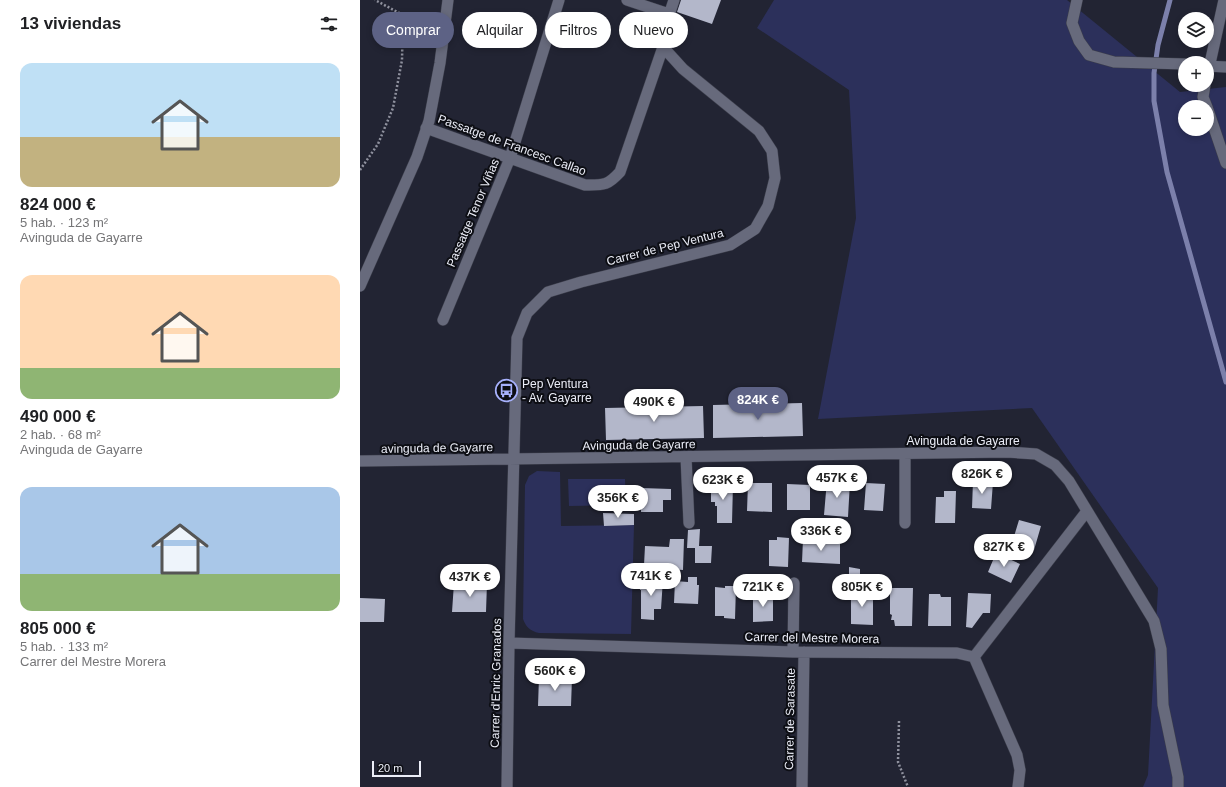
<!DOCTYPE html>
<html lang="es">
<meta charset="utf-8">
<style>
body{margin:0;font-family:Helvetica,sans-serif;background:#f6f6f6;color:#202124;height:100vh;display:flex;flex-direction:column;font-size:15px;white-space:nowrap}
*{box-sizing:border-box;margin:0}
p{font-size:13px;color:#757577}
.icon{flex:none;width:22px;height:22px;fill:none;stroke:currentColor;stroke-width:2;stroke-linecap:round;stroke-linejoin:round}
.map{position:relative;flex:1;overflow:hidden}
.sheet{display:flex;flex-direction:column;background:#fff;width:360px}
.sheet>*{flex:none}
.banner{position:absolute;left:12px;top:12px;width:380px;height:36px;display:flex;gap:8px}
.fabs{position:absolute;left:818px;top:12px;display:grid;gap:8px}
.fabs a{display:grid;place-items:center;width:36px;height:36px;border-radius:50%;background:#fff;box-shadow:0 2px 6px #0003;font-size:20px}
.scale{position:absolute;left:12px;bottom:10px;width:49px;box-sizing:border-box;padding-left:4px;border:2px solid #eceef8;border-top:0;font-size:11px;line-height:14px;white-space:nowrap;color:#eceef8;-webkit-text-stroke:3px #0d0e14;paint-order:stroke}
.price{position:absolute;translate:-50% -34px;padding:0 9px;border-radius:14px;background:#fff;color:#222;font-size:13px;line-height:26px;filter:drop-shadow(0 1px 2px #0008)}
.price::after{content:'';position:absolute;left:50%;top:24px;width:12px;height:9px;margin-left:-6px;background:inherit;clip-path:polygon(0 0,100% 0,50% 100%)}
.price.current{background:#5d6285;color:#fff}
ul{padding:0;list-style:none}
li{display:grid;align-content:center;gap:8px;height:212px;padding:0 20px}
li span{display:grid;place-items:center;height:124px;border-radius:12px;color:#555}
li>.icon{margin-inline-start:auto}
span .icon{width:72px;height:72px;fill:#fffc;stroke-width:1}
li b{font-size:17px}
h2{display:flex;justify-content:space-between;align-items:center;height:48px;padding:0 20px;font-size:17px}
.tag{padding:0 14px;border-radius:18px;background:#fff;box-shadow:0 2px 6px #0003;font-size:14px;line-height:36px}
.tag.current{background:#5d6285;color:#fff}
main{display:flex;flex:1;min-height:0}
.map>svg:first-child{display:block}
.green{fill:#2c305b;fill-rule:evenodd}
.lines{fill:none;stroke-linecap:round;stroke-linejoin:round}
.stream{stroke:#7c80ab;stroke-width:5}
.building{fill:#b3b7ca}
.minor-casing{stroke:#3c3e4b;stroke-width:12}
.path{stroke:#8f919e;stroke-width:2.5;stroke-dasharray:2 2;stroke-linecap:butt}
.minor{stroke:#676a7c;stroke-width:11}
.labels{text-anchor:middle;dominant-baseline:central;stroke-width:4;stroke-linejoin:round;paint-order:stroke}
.street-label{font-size:12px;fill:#eceef8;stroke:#0d0e14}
.poi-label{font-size:12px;fill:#eceef8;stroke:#0d0e14;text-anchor:start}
</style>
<main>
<section class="sheet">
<h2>13 viviendas<svg class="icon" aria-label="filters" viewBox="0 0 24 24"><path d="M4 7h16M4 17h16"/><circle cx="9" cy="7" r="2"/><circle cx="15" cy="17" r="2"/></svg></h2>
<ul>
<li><span style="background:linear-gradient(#bfe0f5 60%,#c2b280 0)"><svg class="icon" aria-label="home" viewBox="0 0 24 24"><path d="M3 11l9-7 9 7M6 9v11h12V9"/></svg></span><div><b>824 000 €</b><p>5 hab. · 123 m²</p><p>Avinguda de Gayarre</p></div></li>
<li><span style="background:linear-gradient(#ffd9b3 75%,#8fb573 0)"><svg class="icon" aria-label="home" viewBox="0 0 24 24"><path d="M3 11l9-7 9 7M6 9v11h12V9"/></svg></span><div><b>490 000 €</b><p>2 hab. · 68 m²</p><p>Avinguda de Gayarre</p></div></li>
<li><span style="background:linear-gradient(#a9c7e8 70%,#8fb573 0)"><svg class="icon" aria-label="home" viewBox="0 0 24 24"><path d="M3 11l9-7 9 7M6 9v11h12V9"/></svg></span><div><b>805 000 €</b><p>5 hab. · 133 m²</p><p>Carrer del Mestre Morera</p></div></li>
</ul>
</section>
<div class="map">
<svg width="866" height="787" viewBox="0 0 866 787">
<rect width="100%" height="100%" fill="#222433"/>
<path class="green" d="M414 0H707L820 92 866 87V787H783L788 775 798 588 672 408 458 419 496 218 489 90 397 28ZM825 107H847V129H825Z
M177 471 200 472 201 526 274 525 271 634 179 633C170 631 166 627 163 619L165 485 169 476Z
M208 479H265L266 505 209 506Z"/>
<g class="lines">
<path class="stream" d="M810 0 798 45 794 73V101L807 172 866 382"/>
</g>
<path class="building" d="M321 0H361L352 24 317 12Z
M442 403 443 436 353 438V405Z
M343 406 344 438 246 440 245 408Z
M467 480 490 482 488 517 464 515Z
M613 481 633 482 631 509 612 508Z
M351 483 373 484 372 523H357V506H355V502H351Z
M388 483H412V512L387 511Z
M506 483 525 484 523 511 504 510Z
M427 484 450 485V510H427Z
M281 488 311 489V500H303V512H281Z
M584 491H596L595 523H575L576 497H584Z
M243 513 274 514V525L244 526Z
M659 520 681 526 674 550 652 543Z
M340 529 339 546H352L351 563H335V548H327L328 530Z
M417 537 429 538 428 567 409 566V540H417Z
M310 539H324L323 570 309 569V566L284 565 285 546 309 547Z
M443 539H453L454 542 480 543V564L442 562Z
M636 553 660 564 651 583 628 572Z
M489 567 500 569V577L506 578V583H489Z
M407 575H420L419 587 407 586Z
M328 577H337V585H339L338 604 314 603 315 581 328 582Z
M279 579H303L301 609H294V620L281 619V590H280Z
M94 583H127L126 612H92Z
M365 586H376L375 619 364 618V616H355V587L365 588Z
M530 588H553L552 626H535L534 620H531L532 615 530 614Z
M491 591 513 592V625L491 624Z
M608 593 631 594 630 613H623L612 628 606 627Z
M569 594H580L581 597H591V626H568Z
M413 595V621L393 622V596Z
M0 598 25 599 24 622H0Z
M179 677 212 678 211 706H178Z"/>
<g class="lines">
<defs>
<path id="minor" d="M267 0 309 14
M717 0 712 23 719 41 729 55 754 62 825 64
M847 66 866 67
M847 77 864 0
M845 85 843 97 847 107
M847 107 866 163
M66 128 225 185C244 185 247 186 260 172L303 47
M0 286 57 157 69 121 80 63 88 0
M83 320 150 158 199 0
M545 454V523
M326 457 329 523
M0 461 647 452 676 454 695 465 709 481 794 621 801 649 803 705 818 777V787
M149 643 433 652 597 653 614 657
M433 652 434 583
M614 657 727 511
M614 657 657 755 660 770 658 787
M147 787 149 643 157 338 167 313 188 292 221 282 370 245 395 229 408 206 415 178 412 151 399 131 323 69 303 47 304 30 314 0
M442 787 444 652"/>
</defs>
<use href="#minor" class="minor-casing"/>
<path class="path" d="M0 170 18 144 33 108 42 60 43 15 15 0
M539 721 538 762 548 787"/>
<use href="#minor" class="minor"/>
</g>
<defs>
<symbol id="bus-ring" viewBox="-11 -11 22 22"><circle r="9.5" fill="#0d0e14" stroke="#a7b1fc" stroke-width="1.5"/><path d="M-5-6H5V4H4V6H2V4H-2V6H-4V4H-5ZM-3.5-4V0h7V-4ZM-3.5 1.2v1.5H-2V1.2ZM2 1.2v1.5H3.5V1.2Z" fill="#a7b1fc"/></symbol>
</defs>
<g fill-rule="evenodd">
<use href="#bus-ring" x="134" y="378" width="25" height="25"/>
</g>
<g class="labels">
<g class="street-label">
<text transform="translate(152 145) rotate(20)">Passatge de Francesc Callao</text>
<text transform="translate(113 213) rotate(-67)">Passatge Tenor Viñas</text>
<text transform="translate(305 247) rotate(-14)">Carrer de Pep Ventura</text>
<text x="603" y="441">Avinguda de Gayarre</text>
<text transform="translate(279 445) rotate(-1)">Avinguda de Gayarre</text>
<text transform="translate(77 448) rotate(-1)">avinguda de Gayarre</text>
<text transform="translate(452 638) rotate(1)">Carrer del Mestre Morera</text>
<text transform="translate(136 683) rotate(-89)">Carrer d'Enric Granados</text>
<text transform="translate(430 719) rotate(-89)">Carrer de Sarasate</text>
</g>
<g class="poi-label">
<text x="162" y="384">Pep Ventura<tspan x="162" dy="14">- Av. Gayarre</tspan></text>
</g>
</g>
</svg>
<div class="fabs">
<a><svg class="icon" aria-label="layers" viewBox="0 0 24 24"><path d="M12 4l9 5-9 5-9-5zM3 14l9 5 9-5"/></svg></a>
<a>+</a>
<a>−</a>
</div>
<div class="scale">20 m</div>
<b class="price current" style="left:398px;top:421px">824K €</b>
<b class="price" style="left:294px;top:423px">490K €</b>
<b class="price" style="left:622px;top:495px">826K €</b>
<b class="price" style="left:477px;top:499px">457K €</b>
<b class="price" style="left:363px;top:501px">623K €</b>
<b class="price" style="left:258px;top:519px">356K €</b>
<b class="price" style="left:461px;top:552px">336K €</b>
<b class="price" style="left:644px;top:568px">827K €</b>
<b class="price" style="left:291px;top:597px">741K €</b>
<b class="price" style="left:110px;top:598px">437K €</b>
<b class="price" style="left:403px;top:608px">721K €</b>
<b class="price" style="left:502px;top:608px">805K €</b>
<b class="price" style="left:195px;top:692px">560K €</b>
<div class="banner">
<a class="tag current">Comprar</a>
<a class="tag">Alquilar</a>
<a class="tag">Filtros</a>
<a class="tag">Nuevo</a>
</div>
</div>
</main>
